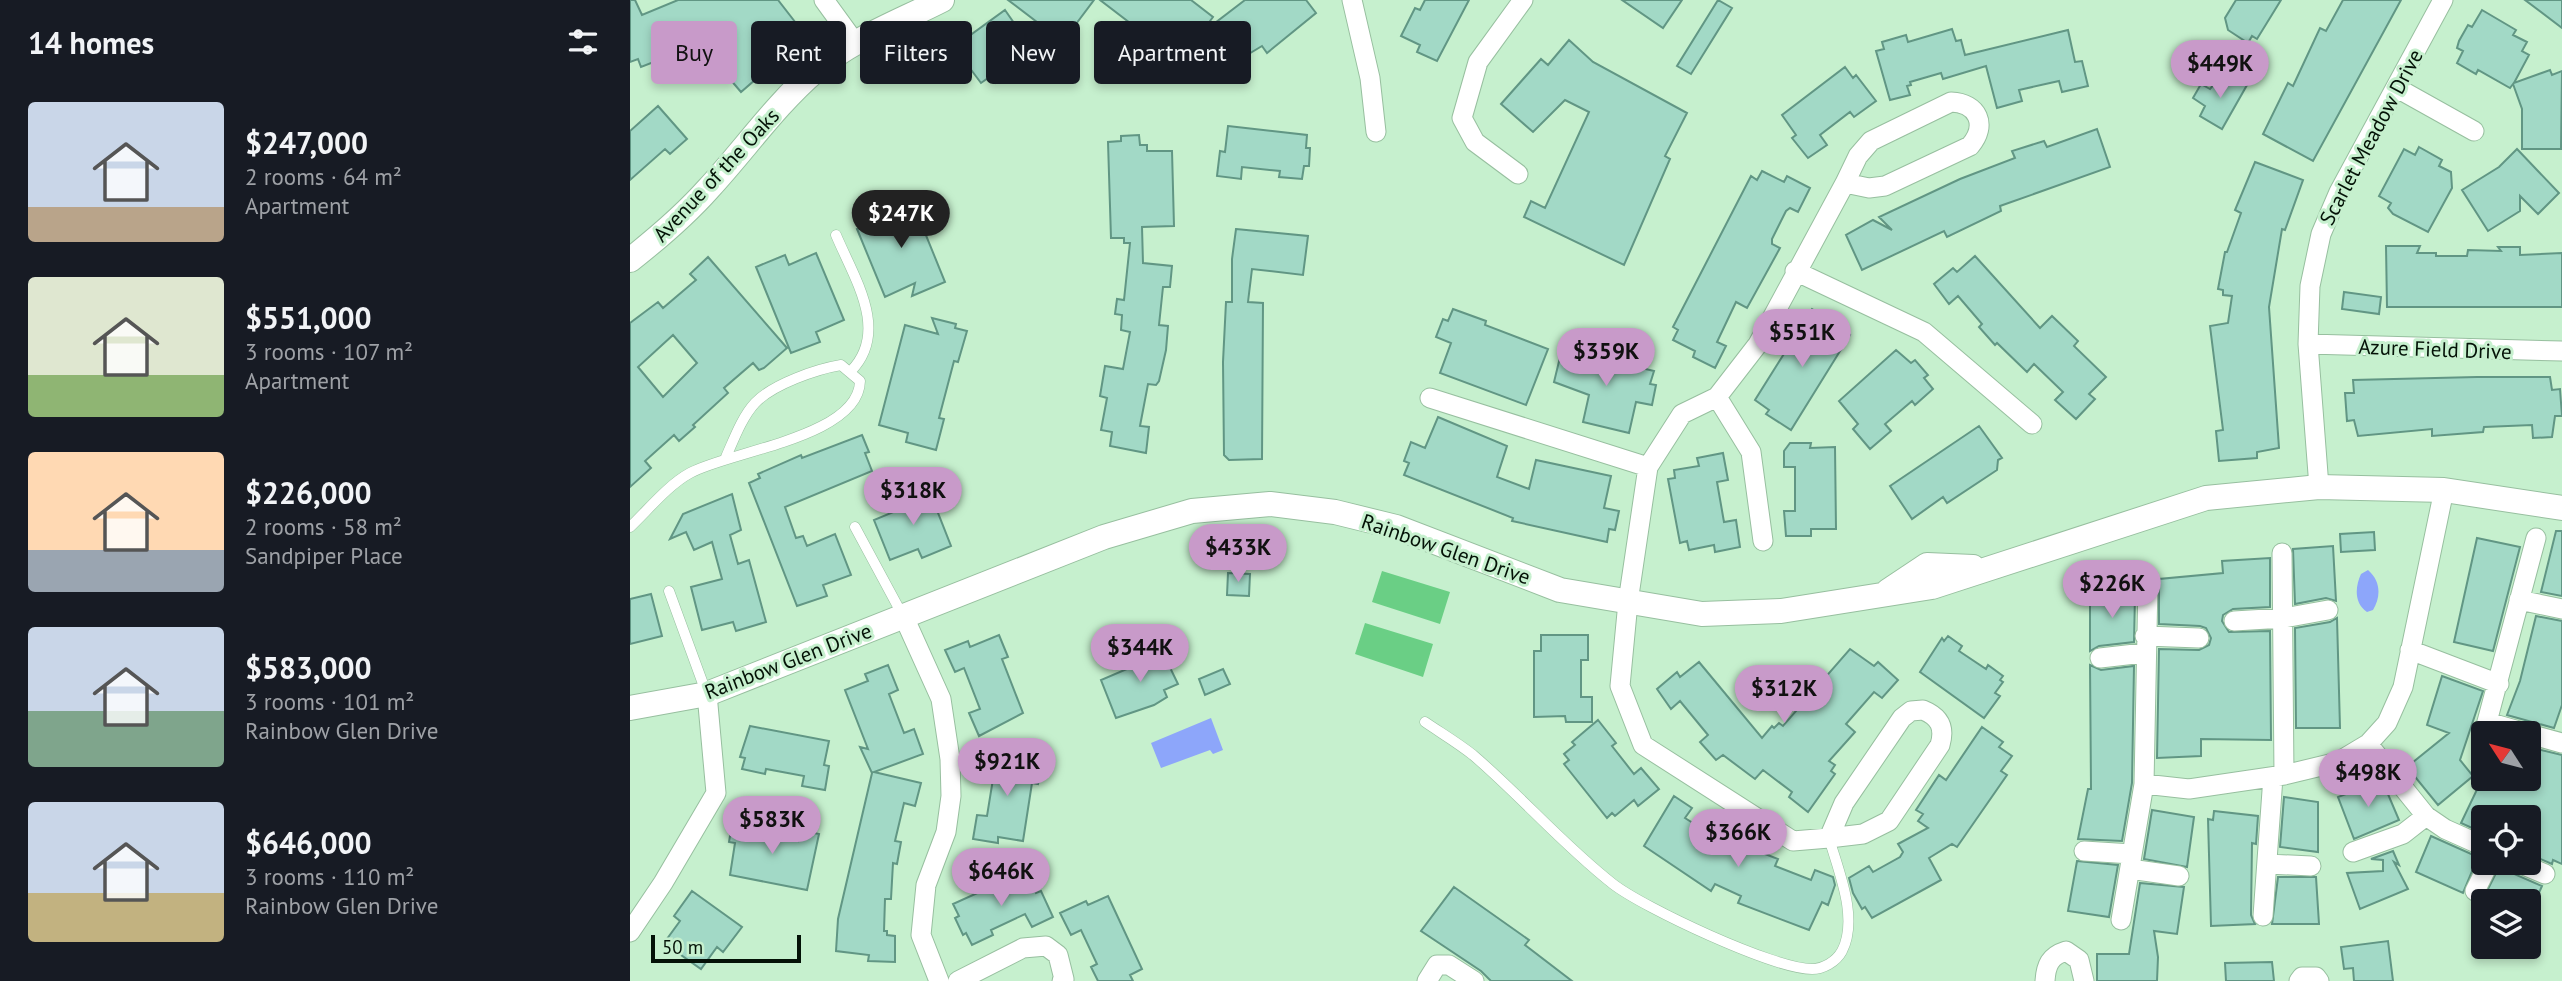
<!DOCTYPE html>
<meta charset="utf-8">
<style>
body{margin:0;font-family:"PT Sans",sans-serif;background:#242831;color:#f1f3f6;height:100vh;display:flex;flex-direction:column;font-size:26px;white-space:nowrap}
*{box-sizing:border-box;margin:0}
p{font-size:23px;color:#9ea1a6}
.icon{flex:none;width:38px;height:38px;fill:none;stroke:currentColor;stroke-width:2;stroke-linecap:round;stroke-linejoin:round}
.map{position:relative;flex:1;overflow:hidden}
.sheet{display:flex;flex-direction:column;background:#171b24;width:630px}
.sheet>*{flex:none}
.hud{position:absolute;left:21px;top:21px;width:665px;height:63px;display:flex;gap:14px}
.needle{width:46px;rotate:306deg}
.controls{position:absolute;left:1841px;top:721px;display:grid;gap:14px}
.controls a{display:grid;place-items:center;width:70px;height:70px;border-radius:7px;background:#171b24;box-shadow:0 4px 10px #0003;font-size:35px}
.scale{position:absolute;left:21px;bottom:18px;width:150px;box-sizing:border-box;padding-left:7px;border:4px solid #041207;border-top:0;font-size:19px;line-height:24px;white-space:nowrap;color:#041207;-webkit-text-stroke:5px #c6f0ce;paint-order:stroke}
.price{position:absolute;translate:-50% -60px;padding:0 16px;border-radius:24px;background:#c89ac9;color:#111;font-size:23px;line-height:46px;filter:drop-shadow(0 2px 4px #0008)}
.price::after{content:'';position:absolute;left:50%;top:42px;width:21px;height:16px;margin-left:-10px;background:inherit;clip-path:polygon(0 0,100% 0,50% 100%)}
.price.on{background:#222;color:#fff}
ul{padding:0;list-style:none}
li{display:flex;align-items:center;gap:21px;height:175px;padding:0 28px}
li span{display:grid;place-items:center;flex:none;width:196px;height:140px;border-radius:7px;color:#555}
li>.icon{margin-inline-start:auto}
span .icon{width:84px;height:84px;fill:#fffc;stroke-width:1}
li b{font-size:30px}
h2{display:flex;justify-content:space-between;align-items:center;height:84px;padding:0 28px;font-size:30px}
.chip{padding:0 24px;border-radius:7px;background:#171b24;box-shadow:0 4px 10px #0003;font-size:24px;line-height:63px}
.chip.on{background:#c89ac9;color:#111}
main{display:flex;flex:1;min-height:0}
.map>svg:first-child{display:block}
.green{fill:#6acf85}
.water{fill:#8da6fa}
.building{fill:#a2d9c6;stroke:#619684;stroke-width:2;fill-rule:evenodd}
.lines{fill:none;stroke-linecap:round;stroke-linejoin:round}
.service-casing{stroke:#97bf9f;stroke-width:11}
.minor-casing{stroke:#97bf9f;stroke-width:21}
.tertiary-casing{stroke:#97bf9f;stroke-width:26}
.service{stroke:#fff;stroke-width:10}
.minor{stroke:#fff;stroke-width:19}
.tertiary{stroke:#fff;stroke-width:24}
.labels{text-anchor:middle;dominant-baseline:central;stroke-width:6;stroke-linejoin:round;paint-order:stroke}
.street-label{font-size:21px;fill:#041207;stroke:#c6f0ce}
</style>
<main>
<section class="sheet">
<h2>14 homes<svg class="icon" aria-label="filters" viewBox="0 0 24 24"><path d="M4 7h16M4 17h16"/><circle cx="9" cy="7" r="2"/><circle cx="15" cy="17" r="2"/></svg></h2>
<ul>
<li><span style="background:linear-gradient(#c9d6e8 75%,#b9a48a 0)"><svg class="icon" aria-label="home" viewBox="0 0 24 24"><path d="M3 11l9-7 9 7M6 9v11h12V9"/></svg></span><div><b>$247,000</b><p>2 rooms · 64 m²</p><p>Apartment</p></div></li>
<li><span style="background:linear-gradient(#dfe7d0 70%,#8fb573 0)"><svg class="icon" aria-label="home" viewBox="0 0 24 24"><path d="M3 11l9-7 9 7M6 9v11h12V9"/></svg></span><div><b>$551,000</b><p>3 rooms · 107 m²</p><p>Apartment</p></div></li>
<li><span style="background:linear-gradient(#ffd9b3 70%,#9aa5b1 0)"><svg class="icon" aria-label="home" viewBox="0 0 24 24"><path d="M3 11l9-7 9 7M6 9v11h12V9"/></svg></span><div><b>$226,000</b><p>2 rooms · 58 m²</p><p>Sandpiper Place</p></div></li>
<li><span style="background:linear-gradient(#c9d6e8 60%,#7fa58c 0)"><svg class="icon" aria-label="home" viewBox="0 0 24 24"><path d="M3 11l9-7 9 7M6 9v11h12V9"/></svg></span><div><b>$583,000</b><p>3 rooms · 101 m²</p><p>Rainbow Glen Drive</p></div></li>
<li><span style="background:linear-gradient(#c9d6e8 65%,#c2b280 0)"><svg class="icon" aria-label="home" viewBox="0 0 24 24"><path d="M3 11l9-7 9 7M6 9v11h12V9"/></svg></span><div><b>$646,000</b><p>3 rooms · 110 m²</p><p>Rainbow Glen Drive</p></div></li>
</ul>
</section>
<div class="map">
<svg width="1932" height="981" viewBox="0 0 1932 981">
<rect width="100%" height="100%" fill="#c6f0ce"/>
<path class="green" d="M752 571 820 592 810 624 742 602Z
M735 623 803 644 793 677 725 654Z"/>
<path class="water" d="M1738 570C1751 581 1751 597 1743 610L1737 612C1724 603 1725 587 1731 574Z
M581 718 593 750 583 754 580 750 531 768 521 743Z"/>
<path class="building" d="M0 0H5L12 15 48 0H148L176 36 111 92 70 44 11 67 8 59 0 62Z
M378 0H464L440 32 435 29 428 38Z
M470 0H561L583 17 554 56 541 47 538 52Z
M615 0H676L686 13 637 53 632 46 612 58 585 23Z
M795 0H839L807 61 787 52 790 45 771 36 785 8 790 10Z
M992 0H1052L1033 28Z
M1088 0 1102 8 1061 74 1047 66Z
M1606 0H1651L1627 39 1622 36 1618 43 1598 30 1595 18Z
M1713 0H1771L1683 161 1633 134 1658 83 1663 86 1690 28 1696 31Z
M1895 0H1932V28Z
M375 10 407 56 366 83 361 76 351 83 324 47Z
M1852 10 1886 30 1883 35 1897 42 1892 51 1899 55 1884 83 1920 70 1922 75 1932 71 1931 149H1892V109L1883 84 1880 88 1848 70 1846 74 1827 63 1833 51 1827 48 1829 41 1838 25 1842 27Z
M1322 29 1326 41 1331 40 1335 55 1438 30 1445 62 1452 61 1458 86 1432 92 1429 81 1389 90 1392 101 1367 108 1356 66 1313 79 1311 73 1280 82 1281 85 1277 86 1280 95 1260 100 1246 51 1254 49 1252 42 1276 35 1278 42Z
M939 40 963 62 1057 113 1035 156 1040 159 994 265 894 217 901 201 915 208 959 112 935 100 903 132 871 104 911 59 918 65Z
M1215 67 1223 78 1226 75 1246 101 1224 117 1220 112 1190 135 1197 145 1178 158 1162 138 1166 135 1152 115Z
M1598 74 1617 85 1592 129 1570 116 1575 106 1563 98 1571 84 1580 89 1585 83 1591 86Z
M28 106 57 139 40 154 35 149 0 180V131Z
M598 126 677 135 676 148H680L679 166H674L672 179 649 177 650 171 612 167 611 179 587 176 590 151 595 152Z
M1467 129 1480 167 1370 206 1371 211 1317 237 1314 231 1232 270 1216 235 1243 220 1262 230 1249 217 1330 179 1385 158 1382 151 1414 141 1417 147Z
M509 135 510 145H517V151H542L544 226 512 227 513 263 542 266 540 287H533L529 325 538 326 536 350 529 381 526 385 518 384 510 426 519 427 516 453 480 446 482 432 471 430 477 398 470 396 475 366 493 369 500 332 491 330 492 315 485 314 487 299 494 300 500 243H494V238H481L478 142 491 141V136Z
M1789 147 1812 160 1809 166 1821 172 1822 188 1798 232 1763 214 1758 208 1761 203 1749 196 1774 149 1785 155Z
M1887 149 1929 193 1908 214 1890 196V211L1858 231 1832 190 1869 167Z
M1625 162 1673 180 1655 230 1652 229 1639 307 1649 448 1627 452V458L1589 461 1586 431 1593 430 1580 326 1598 323 1602 296 1593 295V290L1588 289 1595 252H1597L1611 213 1605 210Z
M1132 171 1154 182 1157 176 1180 188 1168 212 1160 208 1156 211 1142 239V244L1150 248 1117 308 1106 302 1087 342 1096 346 1085 368 1063 357 1065 351 1043 340 1048 330 1043 327 1121 176 1127 180Z
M280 196 315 282 282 296 285 283 255 297 227 229 255 218 251 208Z
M606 229 678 236 673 275 622 269 618 302 633 303 632 459 599 460 594 455 593 362 596 302H602V259Z
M1756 246H1790L1787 253H1806V256H1837L1838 250 1871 251 1868 247H1890V255L1932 253V307H1757Z
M186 253 214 320 186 332 190 342 161 353 126 267 155 255 159 265Z
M1345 256 1410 328 1422 316 1448 341 1444 346 1476 377 1459 394 1465 399 1446 419 1425 400 1433 392 1404 364 1397 372 1367 343 1365 345 1349 327 1352 324 1328 296 1319 304 1304 284 1323 268 1327 272Z
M78 257 157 348 134 368 129 370 123 363 94 388 98 393 63 425 65 427 49 441 44 435 15 461 21 468 0 487V323L28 302 33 308 66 280 60 274ZM43 335 67 363 33 397 8 367Z
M1714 292 1751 297 1749 314 1712 309Z
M823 309 856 321 855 325 918 349 896 405 810 373 821 343 806 337 813 319 818 321Z
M1182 309 1209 325 1220 335 1161 430 1136 414 1139 410 1125 400Z
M302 318 326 324 325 328 337 331 328 362 324 361 309 418 314 419 306 450 276 442 278 433 249 425 275 325 308 334Z
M932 349 1024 371 1020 384 1026 385 1022 405 1006 402 999 433 953 422 959 395 924 382Z
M1266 350 1281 363 1285 360 1298 375 1294 378 1303 389 1285 405 1282 401 1255 424 1261 431 1240 449 1223 429 1228 424 1209 401Z
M1847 377H1920L1922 390 1930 389 1932 416H1925L1922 437 1903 438 1902 425 1854 427 1853 432 1802 436V429L1728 436 1724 420 1717 421 1715 393H1724L1723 380Z
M808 417 877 446 867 477 899 489 906 460 981 476 974 508 989 511 985 530 979 529 977 542 882 521 883 518 774 475 779 463 774 461 781 442 795 448Z
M1349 426 1372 458 1368 460 1367 470 1317 503 1313 497 1282 519 1260 486Z
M232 435 239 452 235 453 242 471 155 507 166 538 173 536 177 546 205 534 221 575 193 585 197 596 167 606 119 483 130 478 128 474 171 455 172 458Z
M1160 443H1181L1180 448 1205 447 1206 529H1181V536H1156L1154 511H1165V467H1154V451Z
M1093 453 1098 480 1087 482 1094 522 1106 520 1110 547 1085 552 1084 545 1059 550 1057 541 1050 543 1038 479 1045 478 1044 470 1069 466 1067 458Z
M292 490H299L321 546 292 558 288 549 260 560 244 520 273 508 269 498Z
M102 494 111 530 100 535 108 564 119 560 136 622 106 631 103 622 72 630 61 587 92 579 82 542 64 550 56 532 40 539 53 514Z
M1926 531H1932V596L1911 592Z
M1744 532 1745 550 1711 552 1710 534Z
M1847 538 1890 547 1863 651 1824 642Z
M1703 546 1706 601 1696 598 1665 604 1663 549Z
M1640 558V607L1603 609 1593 615 1592 621 1599 632 1640 631 1641 740 1571 739V756L1527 758 1529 649 1569 650 1579 645 1581 638 1576 628 1570 626 1529 624V579L1593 573 1592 561Z
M598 573 620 574 619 596 597 595Z
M21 594 32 636 0 644V599Z
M1505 595 1504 642 1469 646 1460 651V596Z
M1906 616 1932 621V705L1924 728 1877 715 1890 681Z
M1707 618 1710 728H1666L1665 628 1700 622Z
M369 635 378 657 372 659 393 713 349 736 339 713 350 709 334 668 325 672 315 650 338 641 340 647Z
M911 635H958V660H951V697H962V722H936L935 716 904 717V651H911Z
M1318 636 1332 646 1329 651 1356 669 1358 665 1373 676 1370 680 1373 682 1365 693 1370 696 1354 718 1290 672 1312 638 1314 641Z
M531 649 548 684 534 690 537 697 524 705 486 718 471 680 497 669 495 664Z
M1220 649 1244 666 1248 662 1268 680 1252 698 1244 692 1216 724 1225 732 1199 761 1205 765 1201 771 1205 774 1178 812 1159 797 1162 792 1133 770 1125 779 1093 755 1086 760 1070 742 1078 735 1050 701 1041 709 1027 689 1047 672 1050 677 1069 662 1132 738 1142 726 1144 728 1149 723 1153 726Z
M258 665 268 690 259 694 274 733 284 729 293 754 244 772 291 783 285 806 274 803 265 841 271 842 267 864 263 863 261 899H255L254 931H257V935L265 936V962L238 961 239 955 206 951 208 919 242 773 230 747 238 749 215 690 238 681 235 674Z
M1460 665 1471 670 1504 666 1502 783 1492 841 1448 839 1458 789H1461Z
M593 669 600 684 575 695 569 679Z
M1812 676 1853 691 1830 760 1843 776 1808 805 1777 767 1819 733 1797 725Z
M968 720 986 743 982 746 1004 774 1011 768 1029 789 1008 806 1004 800 985 816 982 813 977 818 934 764 939 760 934 754 945 745 942 742Z
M120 726 199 741 194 765 199 766 195 790 172 786 174 776 136 769 135 774 112 769 115 758 110 757Z
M1352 727 1373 742 1369 747 1382 756 1371 771 1377 775 1327 847 1322 844 1299 858 1311 880 1242 918 1235 907 1232 909 1223 893 1219 878 1239 866 1243 872 1270 857 1273 852 1268 844 1298 828 1288 821 1293 814 1286 810 1309 775 1316 780Z
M1899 747 1932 755V864L1923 860 1922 864 1899 854V817H1853V833L1831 823 1852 779H1899Z
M360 751 393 756 392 759 405 762 404 767 411 769 408 784 402 783 393 841 368 837V843L343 839 347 815 357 816 363 779 358 778Z
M1752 780 1769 820 1724 839 1708 797Z
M1044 796 1062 808 1055 818 1090 840 1095 831 1125 850 1148 859 1145 866 1181 880 1185 870 1203 877 1205 885 1198 905 1192 902 1179 930 1108 903 1111 896 1085 884 1081 891 1014 846Z
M1654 797 1688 802V852L1650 847Z
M1522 810 1564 817 1557 867 1514 859Z
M1584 811 1628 816 1626 844 1622 843 1621 915 1625 924 1581 926 1578 819 1583 820Z
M103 818 129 823 127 833 168 841 170 830 189 834 177 890 100 875 105 843 99 842Z
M1801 836 1848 857 1833 893 1786 872Z
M1763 851 1769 865 1764 862 1778 889 1730 909 1717 873 1753 871V860L1741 859Z
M1447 861 1488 865 1479 917 1438 911Z
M1871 863 1884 874 1912 886 1899 915V901H1852Z
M396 871 406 893 411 891 423 917 402 927 395 914 361 930 363 935 342 945 336 933 333 935 325 918 329 916 323 904Z
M1648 877H1686L1689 924H1642Z
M1510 883 1554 887 1547 934 1524 931 1528 957 1527 981H1467V954H1499Z
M824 887 899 940 895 945 942 981H861L851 971 791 931Z
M62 891 112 927 93 952 87 947 71 969 34 943 50 921 44 916Z
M478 896 512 969 500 975 503 981H468L461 967 467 964 451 930 441 935 430 913 456 901 458 905Z
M1758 941 1763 981H1724L1723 968 1714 969 1711 947Z
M1642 962 1644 981H1596L1595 963Z"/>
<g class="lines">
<defs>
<path id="service" d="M206 235C224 278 260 331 221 371
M0 527C18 510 38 485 60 473 100 451 229 437 230 381L211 365C187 369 143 384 125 403 112 417 104 439 96 457
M225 527 273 616
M39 591 76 692
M795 722C811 733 828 743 843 755 891 796 933 845 983 884 1014 908 1144 969 1182 969 1193 969 1206 962 1212 951 1229 918 1208 870 1199 838"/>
<path id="minor" d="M194 0 226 44
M722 0 740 78 746 132
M1767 88 1844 131
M1321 102C1348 103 1358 125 1340 146L1255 186 1239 188 1215 183 1228 156 1241 141Z
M888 174 845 142 832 118 848 62 893 0
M1165 271 1294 332 1402 424
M1678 344 1932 351
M1087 397 1121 452 1133 541
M800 398 1018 467
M1689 487 1678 344 1680 286 1691 234 1709 192 1813 0
M1652 553 1654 775
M1889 600 1932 609
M274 617 311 699 320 759 321 796 316 832 296 885 291 935 309 981
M1604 621 1654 618 1698 610
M1515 636 1569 638
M1780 650 1869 684
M1470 658 1514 653
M1293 710C1310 717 1315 728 1310 745L1259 821 1233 834 1199 838 1214 803 1272 718 1281 711Z
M1857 722 1896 733
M1854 733 1906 538
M1899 734 1932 743
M1738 744 1796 816 1815 829 1853 846
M1514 784 1559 789 1654 775 1708 762 1738 744 1757 723 1773 687 1814 490
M1199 838 1163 841 1013 745 990 686 998 602 1018 467 1052 414 1087 397 1128 344 1215 183
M1454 851 1502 854
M1723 852 1773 834 1796 816
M1889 863 1915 874
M1637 864 1681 866
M1500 869 1549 876
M1845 891 1859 863
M1633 916 1643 777
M1491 920 1514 784 1518 582
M0 932 33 883 86 793 77 694
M328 981 393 948 416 946 428 955 434 979 432 981
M797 981 807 965H819L844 981
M1415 981C1416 965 1420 956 1436 951L1449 960 1454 981
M1669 981 1672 977H1686L1689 981"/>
<path id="tertiary" d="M0 260C28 238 55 215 79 188 115 149 146 104 186 70 222 39 271 21 312 0
M1258 591 1297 565 1343 567
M0 708 77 694 474 537 562 511 640 504 705 512 766 527 930 590 1072 614 1151 611 1302 587 1576 498 1689 487 1814 490 1932 508"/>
</defs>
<use href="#service" class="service-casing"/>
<use href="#minor" class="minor-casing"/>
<use href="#tertiary" class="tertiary-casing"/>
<use href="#service" class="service"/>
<use href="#minor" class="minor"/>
<use href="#tertiary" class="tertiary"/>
</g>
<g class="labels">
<g class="street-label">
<text transform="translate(1741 137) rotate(-62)">Scarlet Meadow Drive</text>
<text transform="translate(86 175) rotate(-47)">Avenue of the Oaks</text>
<text transform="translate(1805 349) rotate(2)">Azure Field Drive</text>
<text transform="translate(816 549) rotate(19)">Rainbow Glen Drive</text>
<text transform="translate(158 661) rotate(-21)">Rainbow Glen Drive</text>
</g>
</g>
</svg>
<div class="controls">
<a><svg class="needle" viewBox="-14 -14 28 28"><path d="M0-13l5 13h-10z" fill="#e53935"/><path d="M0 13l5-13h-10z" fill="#9ea1a6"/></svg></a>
<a><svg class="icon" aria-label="locate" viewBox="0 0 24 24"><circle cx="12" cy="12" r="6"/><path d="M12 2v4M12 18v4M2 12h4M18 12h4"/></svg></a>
<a><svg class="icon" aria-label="layers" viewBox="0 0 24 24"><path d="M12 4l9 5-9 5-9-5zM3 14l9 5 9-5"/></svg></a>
</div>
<div class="scale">50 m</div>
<b class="price" style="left:1590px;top:100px">$449K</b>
<b class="price on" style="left:271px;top:250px">$247K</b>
<b class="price" style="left:1172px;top:369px">$551K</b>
<b class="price" style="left:976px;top:388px">$359K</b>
<b class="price" style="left:283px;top:527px">$318K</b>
<b class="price" style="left:608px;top:584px">$433K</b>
<b class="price" style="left:1482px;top:620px">$226K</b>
<b class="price" style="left:510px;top:684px">$344K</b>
<b class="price" style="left:1154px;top:725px">$312K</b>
<b class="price" style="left:377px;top:798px">$921K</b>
<b class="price" style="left:1738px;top:809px">$498K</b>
<b class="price" style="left:142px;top:856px">$583K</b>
<b class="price" style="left:1108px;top:869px">$366K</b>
<b class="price" style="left:371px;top:908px">$646K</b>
<div class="hud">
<a class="chip on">Buy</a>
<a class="chip">Rent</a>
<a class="chip">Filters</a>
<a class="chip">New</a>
<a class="chip">Apartment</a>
</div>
</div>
</main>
